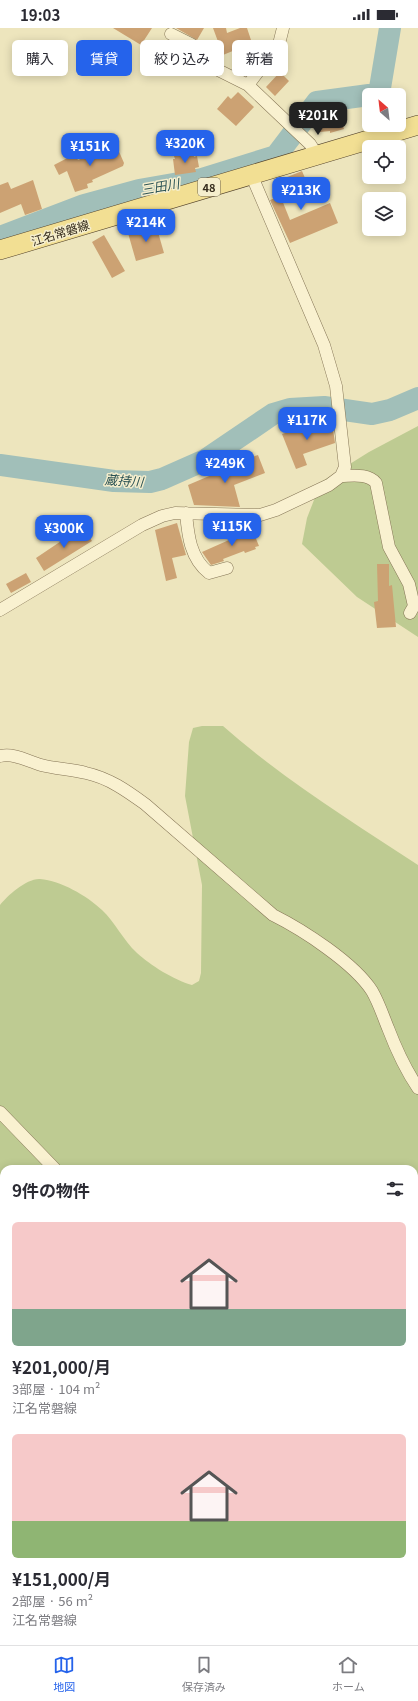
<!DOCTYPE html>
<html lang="ja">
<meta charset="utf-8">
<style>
body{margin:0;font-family:Georgia,"Noto Sans JP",serif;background:#f7f7f7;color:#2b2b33;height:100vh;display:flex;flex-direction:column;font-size:15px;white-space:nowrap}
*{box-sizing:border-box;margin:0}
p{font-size:13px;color:#7c7c81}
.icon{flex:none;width:22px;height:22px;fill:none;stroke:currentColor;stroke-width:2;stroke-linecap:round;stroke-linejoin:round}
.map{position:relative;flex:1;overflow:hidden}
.details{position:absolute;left:0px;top:1137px;width:418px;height:480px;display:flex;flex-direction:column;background:#fff;border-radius:12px 12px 0 0;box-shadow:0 2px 10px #0003}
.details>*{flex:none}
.top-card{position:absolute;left:12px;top:12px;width:394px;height:36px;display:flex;gap:8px}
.needle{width:26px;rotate:332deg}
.buttons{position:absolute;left:362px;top:60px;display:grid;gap:8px}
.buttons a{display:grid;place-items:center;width:44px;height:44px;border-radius:6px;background:#fff;box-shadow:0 2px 10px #0003;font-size:20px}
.price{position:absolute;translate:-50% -34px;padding:0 9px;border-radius:8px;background:#2563eb;color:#fff;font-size:13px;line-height:26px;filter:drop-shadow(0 1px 2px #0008)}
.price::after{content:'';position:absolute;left:50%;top:24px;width:12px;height:9px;margin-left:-6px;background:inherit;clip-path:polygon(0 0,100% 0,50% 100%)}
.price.active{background:#222;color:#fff}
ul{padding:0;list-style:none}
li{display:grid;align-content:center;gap:8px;height:212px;padding:0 12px}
li span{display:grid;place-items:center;height:124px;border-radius:6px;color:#555}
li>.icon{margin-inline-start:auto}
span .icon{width:72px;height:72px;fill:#fffc;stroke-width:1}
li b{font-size:17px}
h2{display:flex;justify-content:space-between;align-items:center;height:48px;padding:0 12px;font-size:17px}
.pill{padding:0 14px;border-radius:6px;background:#fff;box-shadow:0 2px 10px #0003;font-size:14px;line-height:36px}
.pill.active{background:#2563eb;color:#fff}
.status{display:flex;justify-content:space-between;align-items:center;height:28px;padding:0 20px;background:#fff;direction:ltr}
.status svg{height:11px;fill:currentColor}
.menu{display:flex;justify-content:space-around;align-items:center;height:56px;border-top:1px solid #e1e1e2;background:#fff;font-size:11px;color:#7c7c81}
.menu a{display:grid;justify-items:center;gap:2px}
.menu .active{color:#2563eb}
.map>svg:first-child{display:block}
.green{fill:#becb92;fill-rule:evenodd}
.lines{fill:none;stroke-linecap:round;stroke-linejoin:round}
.river{stroke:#a1bfb9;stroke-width:22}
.building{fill:#cca273}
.street-casing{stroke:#857556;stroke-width:13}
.primary-casing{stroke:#53422b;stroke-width:20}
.street{stroke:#f9f1d0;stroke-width:12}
.primary{stroke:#f2df93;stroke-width:19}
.labels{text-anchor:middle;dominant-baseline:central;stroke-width:3;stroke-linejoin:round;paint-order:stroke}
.shield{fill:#f5eecd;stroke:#6e6550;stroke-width:1}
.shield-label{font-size:11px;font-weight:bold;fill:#342a1b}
.street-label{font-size:12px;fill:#342a1b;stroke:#f5eecd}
.water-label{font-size:13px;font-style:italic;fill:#2a5254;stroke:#f5eecd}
</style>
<div class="status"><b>19:03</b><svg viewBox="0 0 49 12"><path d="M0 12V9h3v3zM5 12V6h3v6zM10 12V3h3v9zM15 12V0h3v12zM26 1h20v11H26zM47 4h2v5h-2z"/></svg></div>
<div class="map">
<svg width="418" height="1617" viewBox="0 0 418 1617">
<rect width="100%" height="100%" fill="#ede5bd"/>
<path class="green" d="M418 398V609L357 569 302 516 307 490 321 454 369 424Z
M202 698H223C283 751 351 793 418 837V1617H0V877C7 868 27 850 40 851 61 853 86 867 102 882 115 894 123 912 137 925 150 937 174 952 192 957L199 953 201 945 202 857 185 768 189 714 193 700ZM4 1141H414V1613H4Z"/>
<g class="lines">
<path class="river" d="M369 67 379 66 390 0
M0 209 84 177 139 162 202 151 276 128 317 74 369 67
M0 437 114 453 150 454 162 451 205 432 273 386 290 381 324 379 372 386 390 382 418 370"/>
</g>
<path class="building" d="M113 0H152L141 17Z
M176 0H204L197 12Z
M213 0H226L227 5 240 0H247L252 15 223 27Z
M280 44 289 53 275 68 266 59Z
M238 64 254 79 236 98 217 81 228 68 231 71Z
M338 81 344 101 330 105V103L320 104 317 86Z
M114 117 115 119H117L124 135 123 138 92 152 93 154 87 156 88 160 75 164 67 143 59 147 54 137 75 126 78 132Z
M193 125 194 129 197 128 199 139 195 140 196 144 175 147 173 131H175L174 128Z
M302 143 308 157 292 163 294 168 282 172 290 192 330 175 338 195 290 215 270 172 280 168 275 154Z
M33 152 42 181 25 187 21 176 0 185V157L8 154 11 161Z
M156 197 164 225 136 233 128 205Z
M104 207 125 243 112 250 92 214Z
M307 393 311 402 332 394 335 415 303 426 307 437 296 441 282 406 288 404 286 400Z
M258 427 265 445 234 457 240 479 194 477 188 457 228 440 227 437Z
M177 495 186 527 172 530 177 550 166 553 155 502Z
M82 499 92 513 44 543 36 530Z
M252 501 259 518 255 519 256 521 245 525 244 523 223 531 224 533 211 537 202 524 229 512 227 507Z
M377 536H389V558L392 557 396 599 377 600 374 574 378 573Z
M26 545 31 554 11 565 6 556Z"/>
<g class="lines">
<defs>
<path id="street" d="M283 0 279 16 248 57 310 116 317 127
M171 6 191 16 206 32 220 43 248 57
M341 448C352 448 368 445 376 455L389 519 409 556 414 578 410 585
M186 485C188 507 190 530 209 545L227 540
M0 582 142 497 162 488 175 485 260 487 276 482 329 457 341 448 345 439 336 358 324 317 251 146
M0 728C15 725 27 733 41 737 56 741 71 741 86 745 109 750 127 763 145 776L273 887C303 902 354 935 372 963 379 975 383 988 388 1000 396 1021 405 1041 418 1060
M0 1084 55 1141"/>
<path id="primary" d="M0 222 418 97"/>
</defs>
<use href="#street" class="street-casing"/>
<use href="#primary" class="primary-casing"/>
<use href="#street" class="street"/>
<use href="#primary" class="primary"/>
</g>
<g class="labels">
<rect class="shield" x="198" y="150" width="22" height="18" rx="3"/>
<g class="shield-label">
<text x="209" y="159">48</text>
</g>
<g class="street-label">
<text transform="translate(60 204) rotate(-17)">江名常磐線</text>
</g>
<g class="water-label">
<text transform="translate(160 158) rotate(-10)">三田川</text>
<text transform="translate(124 452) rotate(4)">蔵持川</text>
</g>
</g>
</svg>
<div class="buttons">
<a><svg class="needle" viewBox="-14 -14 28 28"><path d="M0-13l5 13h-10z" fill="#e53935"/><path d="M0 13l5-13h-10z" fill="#7c7c81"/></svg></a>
<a><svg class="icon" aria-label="locate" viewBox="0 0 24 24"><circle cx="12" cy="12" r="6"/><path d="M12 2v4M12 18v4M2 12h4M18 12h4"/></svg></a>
<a><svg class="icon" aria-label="layers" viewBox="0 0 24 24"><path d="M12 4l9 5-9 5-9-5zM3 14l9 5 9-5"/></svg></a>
</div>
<b class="price active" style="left:318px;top:108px">¥201K</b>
<b class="price" style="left:185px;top:136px">¥320K</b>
<b class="price" style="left:90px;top:139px">¥151K</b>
<b class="price" style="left:301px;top:183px">¥213K</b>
<b class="price" style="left:146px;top:215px">¥214K</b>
<b class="price" style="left:307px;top:413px">¥117K</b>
<b class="price" style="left:225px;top:456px">¥249K</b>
<b class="price" style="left:232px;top:519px">¥115K</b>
<b class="price" style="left:64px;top:521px">¥300K</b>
<div class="top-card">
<a class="pill">購入</a>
<a class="pill active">賃貸</a>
<a class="pill">絞り込み</a>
<a class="pill">新着</a>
</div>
<section class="details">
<h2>9件の物件<svg class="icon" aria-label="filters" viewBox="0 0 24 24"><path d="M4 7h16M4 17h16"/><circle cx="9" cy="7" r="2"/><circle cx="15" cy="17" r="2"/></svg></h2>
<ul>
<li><span style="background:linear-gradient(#f6c9c9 70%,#7fa58c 0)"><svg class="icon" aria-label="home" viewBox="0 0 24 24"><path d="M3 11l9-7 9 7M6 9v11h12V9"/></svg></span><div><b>¥201,000/月</b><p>3部屋 · 104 m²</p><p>江名常磐線</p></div></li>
<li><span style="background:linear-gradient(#f6c9c9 70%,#8fb573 0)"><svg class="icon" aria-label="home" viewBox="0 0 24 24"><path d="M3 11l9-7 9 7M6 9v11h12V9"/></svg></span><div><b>¥151,000/月</b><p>2部屋 · 56 m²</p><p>江名常磐線</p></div></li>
</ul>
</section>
</div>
<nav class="menu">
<a class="active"><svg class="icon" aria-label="map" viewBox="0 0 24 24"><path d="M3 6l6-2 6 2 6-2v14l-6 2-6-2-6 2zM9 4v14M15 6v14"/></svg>地図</a>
<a><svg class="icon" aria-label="saved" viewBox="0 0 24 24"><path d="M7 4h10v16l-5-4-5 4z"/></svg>保存済み</a>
<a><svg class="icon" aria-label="home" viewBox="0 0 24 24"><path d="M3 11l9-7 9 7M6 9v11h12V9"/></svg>ホーム</a>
</nav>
